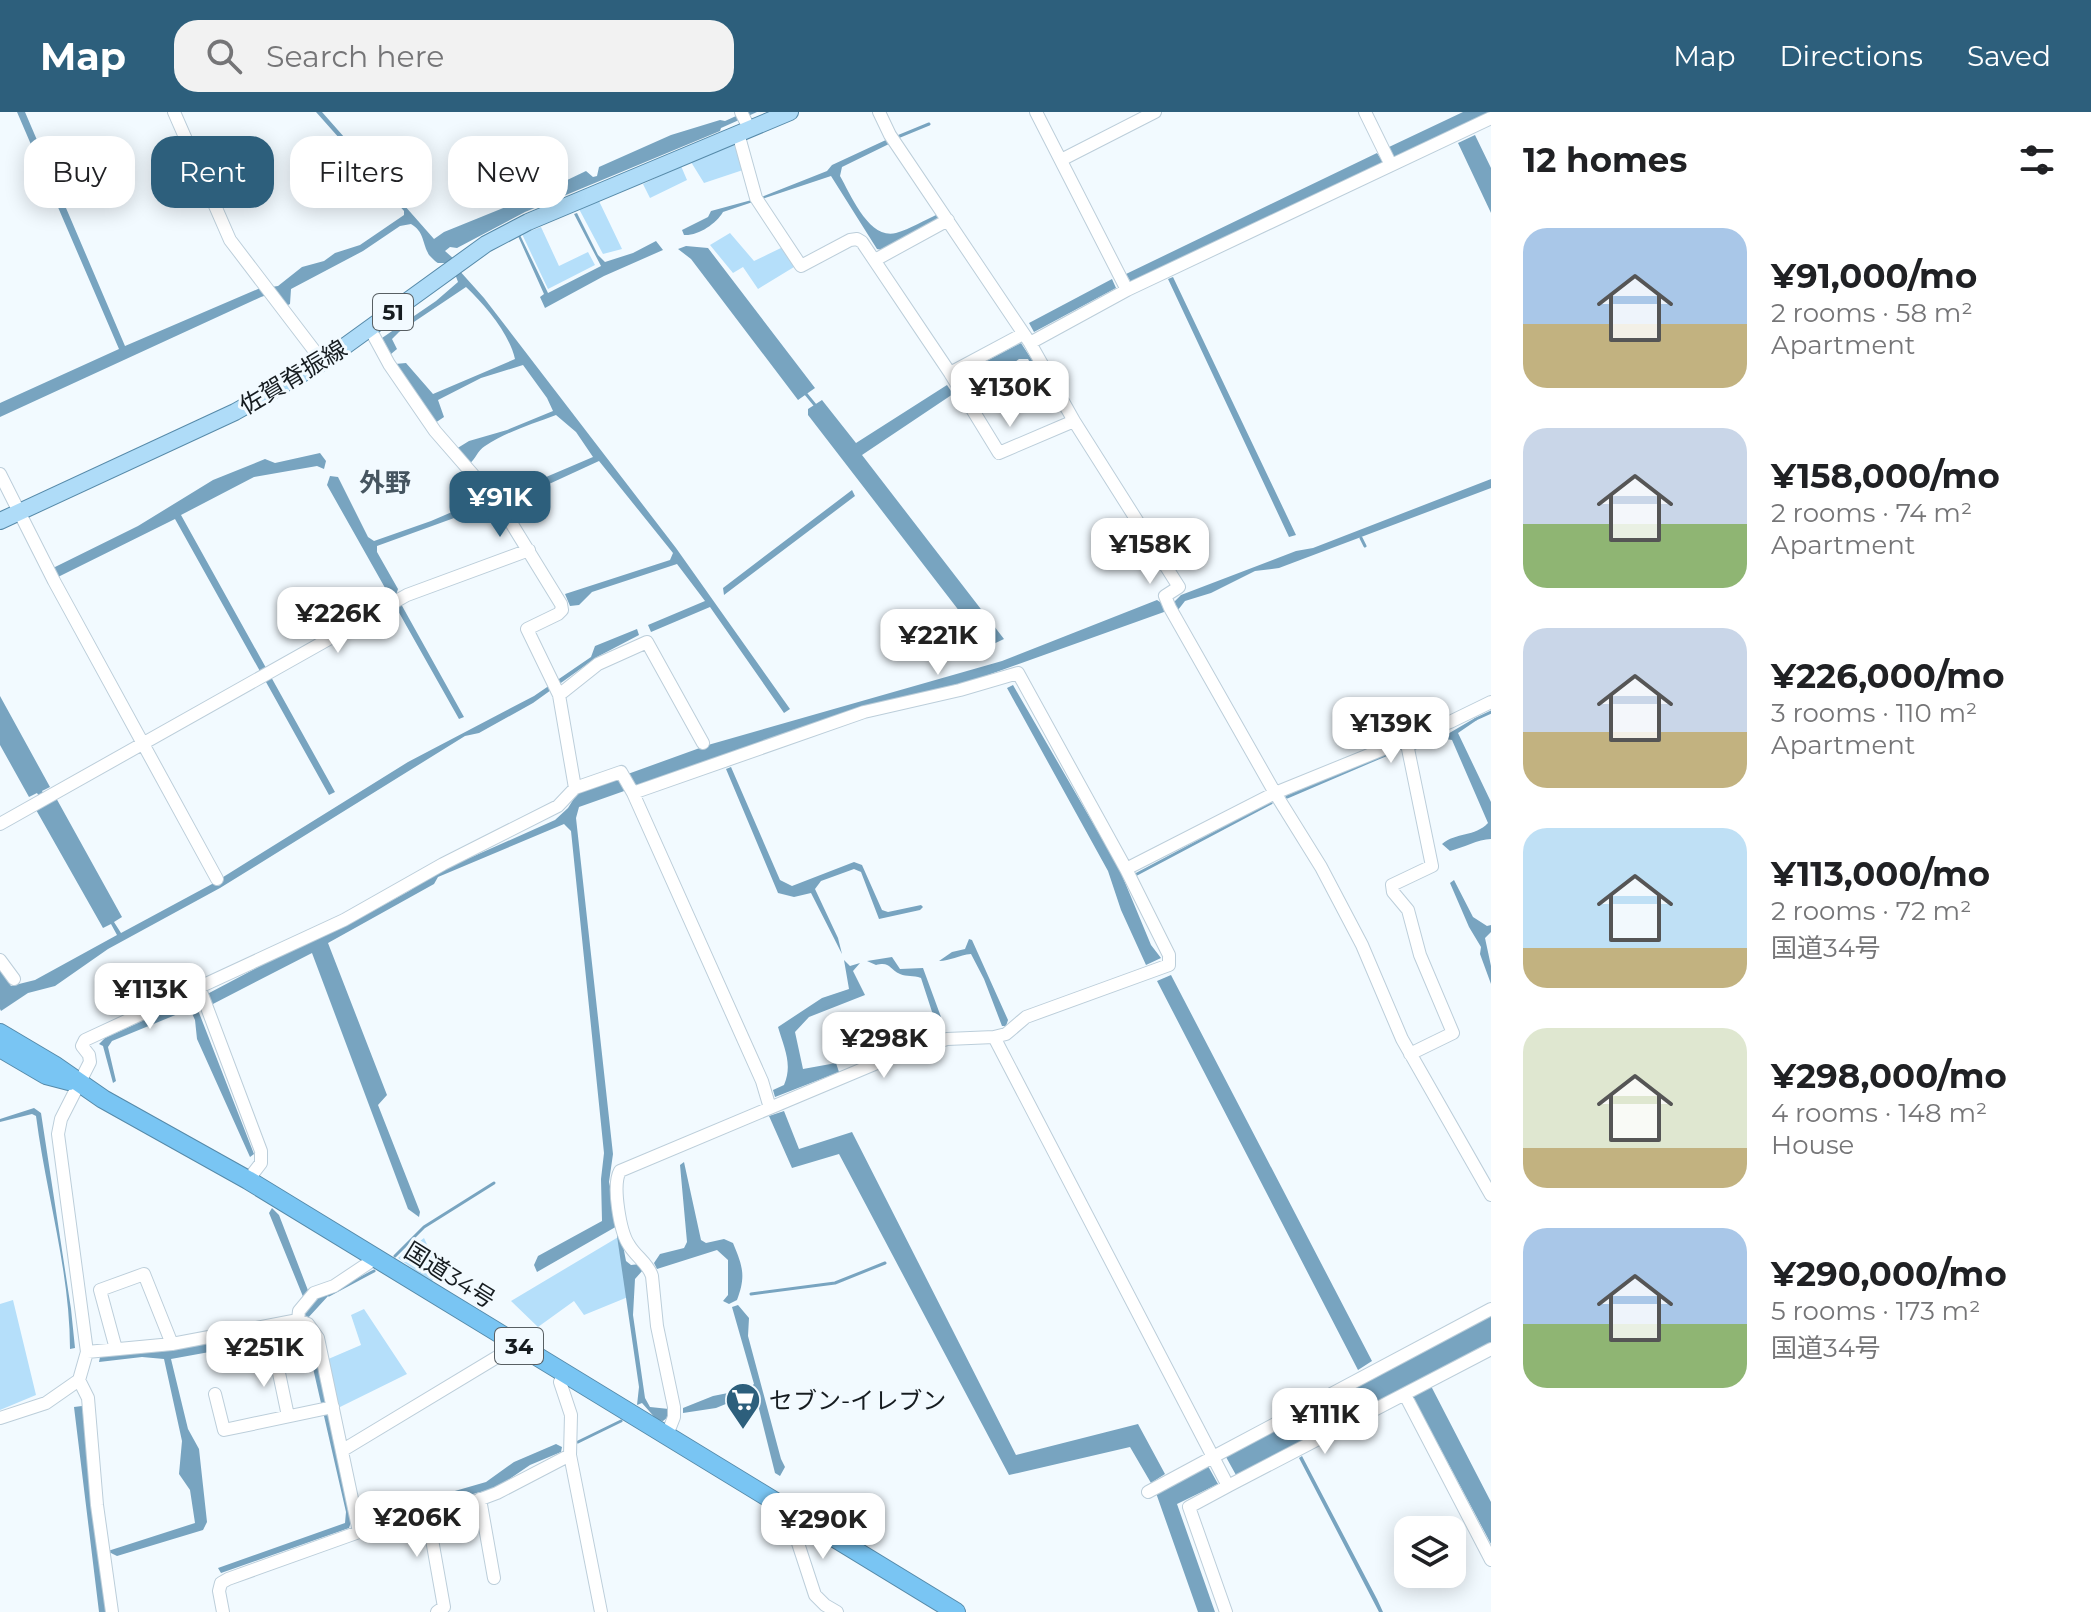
<!DOCTYPE html>
<meta charset="utf-8">
<style>
body{margin:0;font-family:Montserrat,"Noto Sans JP",sans-serif;background:#f2f2f2;color:#202124;height:100vh;display:flex;flex-direction:column;font-size:30px;white-space:nowrap}
*{box-sizing:border-box;margin:0}
p{font-size:26px;color:#757577}
.icon{flex:none;width:44px;height:44px;fill:none;stroke:currentColor;stroke-width:2;stroke-linecap:round;stroke-linejoin:round}
.map{position:relative;flex:1;overflow:hidden}
.details{display:flex;flex-direction:column;background:#fff;width:600px}
.details>*{flex:none}
.banner{position:absolute;left:24px;top:24px;width:760px;height:72px;display:flex;gap:16px}
.fabs{position:absolute;left:1394px;top:1404px;display:grid;gap:16px}
.fabs a{display:grid;place-items:center;width:72px;height:72px;border-radius:16px;background:#fff;box-shadow:0 4px 20px #0003;font-size:40px}
.price{position:absolute;translate:-50% -68px;padding:0 18px;border-radius:16px;background:#fff;color:#222;font-size:26px;line-height:52px;filter:drop-shadow(0 2px 4px #0008)}
.price::after{content:'';position:absolute;left:50%;top:48px;width:24px;height:18px;margin-left:-12px;background:inherit;clip-path:polygon(0 0,100% 0,50% 100%)}
.price.active{background:#2d5f7c;color:#fff}
ul{padding:0;list-style:none}
li{display:flex;align-items:center;gap:24px;height:200px;padding:0 32px}
li span{display:grid;place-items:center;flex:none;width:224px;height:160px;border-radius:24px;color:#555}
li>.icon{margin-inline-start:auto}
span .icon{width:96px;height:96px;fill:#fffc;stroke-width:1}
li b{font-size:34px}
h2{display:flex;justify-content:space-between;align-items:center;height:96px;padding:0 32px;font-size:34px}
.pill{padding:0 28px;border-radius:24px;background:#fff;box-shadow:0 4px 20px #0003;font-size:28px;line-height:72px}
.pill.active{background:#2d5f7c;color:#fff}
header{display:flex;align-items:center;gap:48px;box-sizing:border-box;height:112px;padding:0 40px;background:#2d5f7c;color:#fff}
header strong{font-size:38px}
nav{display:flex;gap:44px;margin-inline-start:auto;font-size:28px}
.search{width:560px;height:72px;background:#f2f2f2;display:flex;align-items:center;gap:20px;box-sizing:border-box;padding:0 28px;border-radius:24px;color:#757577;font-size:30px}
main{display:flex;flex:1;min-height:0}
.map>svg:first-child{display:block}
.green{fill:#b5dffa}
.water{fill:#78a4c0}
.lines{fill:none;stroke-linecap:round;stroke-linejoin:round}
.stream{stroke:#78a4c0;stroke-width:3}
.minor-casing{stroke:#bcceda;stroke-width:14}
.major-casing{stroke:#568aa9;stroke-width:18}
.highway-casing{stroke:#568aa9;stroke-width:20}
.minor{stroke:#fff;stroke-width:12}
.major{stroke:#afdcf8;stroke-width:16}
.highway{stroke:#79c5f3;stroke-width:18}
.labels{text-anchor:middle;dominant-baseline:central;stroke-width:6;stroke-linejoin:round;paint-order:stroke}
.shield{fill:#f2faff;stroke:#585f63;stroke-width:2}
.shield-label{font-size:22px;font-weight:bold;fill:#161c20}
.street-label{font-size:24px;fill:#161c20;stroke:#f2faff}
.poi-label{font-size:24px;fill:#161c20;stroke:#f2faff;text-anchor:start}
.neighbourhood-label{font-size:26px;font-weight:bold;fill:#465560;stroke:#f2faff}
</style>
<header>
<strong>Map</strong>
<div class="search"><svg class="icon" aria-label="search" viewBox="0 0 24 24"><circle cx="10" cy="10" r="6"/><path d="M15 15l6 6"/></svg>Search here</div>
<nav><a>Map</a><a>Directions</a><a>Saved</a></nav>
</header>
<main>
<div class="map">
<svg width="1491" height="1500" viewBox="0 0 1491 1500">
<rect width="100%" height="100%" fill="#f2faff"/>
<path class="green" d="M735 31 743 58 704 71 691 50Z
M681 54 687 68 650 86 643 72Z
M599 89 622 137 603 142 579 97Z
M541 115 559 154 588 140 595 153 548 177 522 122Z
M730 121 754 149 783 135 794 155 758 177 743 155 733 161 710 133Z
M620 1124 628 1185 584 1203 574 1189 538 1215 511 1189Z
M424 1126 440 1160 431 1170 398 1146Z
M13 1188 36 1283 0 1298V1192Z
M364 1197 407 1262 338 1296 326 1248 361 1233 351 1203Z"/>
<path class="water" d="M17 0H25L125 234 258 177 278 174 302 155 324 149 335 141 360 133 404 103V99L316 0H322L434 127 444 120 538 82 586 59 593 65 597 64 599 55 671 23 720 8 725 9 745 0H757L721 16 720 19 525 100 457 136 450 135 445 139 454 147 447 151H438C437 151 428 143 428 141 422 129 424 120 411 112L400 114 363 139 291 177 290 192 286 194 276 180 261 185 0 305V291L119 237Z
M1463 0H1489L1394 46 1389 35Z
M1475 23 1491 56V101L1458 31Z
M888 27 891 31 842 55 840 64C851 83 869 128 896 121 910 117 925 108 938 102L941 105 882 138 877 137 831 64 723 100C716 112 698 124 684 123L682 118 708 105 711 99 759 86 827 59 832 53Z
M1377 41 1384 52 1132 172 1126 162Z
M577 101 598 143 605 150 633 141 656 129 663 138 604 164 545 196 540 185 544 182 518 124 520 123 548 181 601 154 574 102Z
M686 134 708 136 815 276 798 288 691 147 678 137Z
M458 157 484 186 676 436 790 597 784 601 710 495 651 520 648 513 705 489 677 452 592 480 579 493 570 494 565 482 670 448 673 441 599 349 536 378 532 371 593 345 576 320 556 303C532 312 506 320 485 334 477 339 476 347 469 352L456 337 469 329 507 318 553 299 547 286 523 253 481 266 438 288 444 305 435 311 395 252 406 251 433 282 515 247C509 221 485 193 466 175L399 220 392 227 397 237 391 242 382 226 436 189 458 170 454 159Z
M1173 165 1296 423 1289 425 1168 167Z
M1112 167 1116 176 1034 220 1029 211Z
M1021 231 1052 279 1047 280 1028 247H1019L1003 259H995L964 273 960 263Z
M947 273 953 282 862 343 1004 527 987 535 808 303V297L822 288 856 331Z
M320 341 326 349 324 357 317 354 254 365 181 403 335 680 329 683 175 407 58 465 53 456 138 414 213 368 265 347 275 351Z
M330 364 338 365 368 425 374 429 431 409 494 382 487 373 492 371 499 380 520 374 523 381 377 434V440L398 477 396 483 464 605 459 607 327 373Z
M1491 367V376L1279 456 1255 459 1211 481 1185 489 1178 498 1164 495V500L974 568 856 597 579 695 576 706 613 1042 609 1070 619 1113 537 1160 534 1153 538 1144 602 1109 601 1067 604 1041 571 719 564 712 438 765 434 772 328 831 387 983 378 993 420 1100 419 1105 408 1097 312 841 211 893 210 886 196 893 254 1042 250 1045 197 927 195 908 190 897 112 929 108 935 116 969 113 971 103 934 99 932 105 926 186 889H194L319 823 342 816 409 779 438 760 555 708 568 696 578 680 708 633 1002 549 1157 488 1163 492 1174 490 1181 483 1296 439 1313 436Z
M852 378 855 384 724 483 723 476Z
M637 517 639 523 597 545 533 591 479 621 465 624 220 776 108 837 55 874 28 881 1 899 0 897V858L11 874 35 868 117 823 111 812 103 816 35 696 43 691 37 681 29 685 0 633V584L50 675 42 679 47 688 55 684 122 805 114 810 121 821 212 772 408 650 534 584 591 545 595 534Z
M1013 573 1119 756 1151 833 1161 846 1146 853 1121 798 1108 759 1007 576Z
M1475 606 1477 608 1458 621 1491 690V727C1478 727 1463 736 1450 739L1442 732C1456 720 1475 725 1488 711L1452 628 1446 627 1414 638 1413 634 1446 623Z
M731 655 780 768 792 774 854 750 862 753 882 798 888 800 921 793 923 795 920 798 879 807 861 760 854 757 821 769 815 777 838 826 842 842 811 781 794 785 778 781 726 657Z
M1454 768 1473 805 1487 814 1491 813V820L1485 826 1491 854V872L1480 842 1481 835 1469 815 1450 771Z
M969 827 972 828 1008 908 1006 914H1002L984 867 971 842C959 843 950 849 939 849L952 840 965 837Z
M892 845 900 857 923 856 941 905 927 921 922 917 934 906 921 866C913 863 907 865 900 862 889 857 890 849 876 853L867 849Z
M844 848 850 854 860 851 853 859 865 883 809 905 795 920 803 957 836 951 839 960 775 985 773 978 784 973C793 952 784 936 778 915L822 886 849 877Z
M1171 863 1372 1249 1358 1258 1157 869Z
M34 996 41 1001 71 1197 75 1236 70 1237C70 1159 46 1082 36 1004L32 1002 0 1010V1007Z
M784 999 799 1037 852 1020 1016 1343 1138 1312 1165 1362 1151 1371 1130 1335 1009 1363 839 1042 792 1056 769 1004Z
M684 1050 701 1128 706 1131 724 1127 733 1131C743 1155 746 1164 737 1188L729 1192 723 1189 728 1183V1148L717 1138 657 1157 654 1151 660 1142 684 1136 687 1130 680 1053Z
M272 1096 279 1103 309 1181 316 1186 329 1183 307 1207 351 1404 396 1396 486 1370 514 1350 556 1332 562 1335 561 1340 530 1353 496 1376 473 1382 429 1399 364 1411 361 1409 351 1410 349 1416 221 1461 218 1456 345 1411 346 1400 307 1230 297 1224 171 1247 188 1317 199 1337 207 1410 203 1418 117 1444 111 1441 99 1443 108 1500H99L74 1295 82 1294 99 1440 111 1438 195 1411 190 1378 179 1362 182 1329 164 1247 142 1245 99 1250 100 1245 166 1239 294 1213 304 1206V1187L269 1101Z
M621 1123 626 1149 631 1153 640 1152 643 1158 635 1167 633 1203 645 1286 650 1295 669 1297 668 1305 663 1309 657 1308 642 1291 637 1293 639 1275 617 1124Z
M738 1193 749 1206 748 1224 781 1347 785 1355 780 1364 775 1361 756 1285H743L716 1296 683 1301V1296L713 1284 748 1277 754 1272 732 1195Z
M1491 1204V1230L1236 1363 1226 1345Z
M1431 1274 1491 1390V1432L1413 1285Z
M1302 1344 1377 1487 1383 1500H1379L1299 1346Z
M1208 1354 1218 1372 1177 1392 1215 1500H1198L1156 1381Z"/>
<g class="lines">
<path class="stream" d="M895 26 929 12
M806 282 815 293
M1361 426 1365 434
M1476 607 1491 600
M1287 685 1397 638
M1137 762 1271 691
M395 1144 424 1115 494 1071
M751 1182 835 1171 885 1151
M329 1183 374 1159
M578 1330 621 1309"/>
<defs>
<path id="minor" d="M174 0 230 128 323 250
M741 0 749 16
M879 0 890 23 1030 231 1074 309 1179 475 1165 484 1170 496 1275 681 1321 755 1362 833 1402 927 1491 1083
M1036 0 1127 178
M1365 0 1391 53
M738 21 756 86 801 154 850 128 857 127 862 130 950 261 999 341 1074 309
M1061 48 1155 0
M875 148 948 108
M370 217 389 252 435 319 502 396 561 492 562 498 558 502 527 517 559 583 575 676
M1030 231 1127 178 1491 6
M950 261 1023 222
M0 362 54 469 217 767
M559 583 598 552 647 530 703 631
M1406 627 1432 754 1392 773 1393 780 1408 798 1420 843 1453 921 1410 942
M633 681 864 600 960 578 1018 561 1126 757
M0 712 407 483 529 438
M0 848 14 867
M200 877 261 1039V1051L248 1068
M994 925 1213 1345 1148 1380
M298 1208 299 1199 314 1181 334 1174 376 1146
M116 1237 100 1178 144 1162 172 1232
M87 1240 172 1232 298 1208 308 1212 318 1226 359 1420
M275 1242 288 1304
M564 1262 560 1270 571 1303 570 1343 601 1500
M79 1268 88 1286 97 1393 112 1500
M215 1282 224 1318 333 1295
M1405 1283 1491 1448
M0 1306 46 1291 79 1268 87 1240 58 1022 61 1007 90 950 89 943 82 934 85 928 344 808 443 752 558 694 575 676 621 660 633 681 762 969 770 996
M667 1323 674 1305V1295L657 1214 652 1164C648 1151 636 1145 629 1133 620 1120 612 1073 620 1059L896 943 947 927 994 925 1006 922 1026 905 1169 853V843L1126 757 1275 681 1450 610 1491 590
M343 1338 517 1233
M1228 1374 1491 1237
M480 1387 494 1466
M799 1404 796 1425 815 1483 825 1493 837 1500
M428 1405 444 1495 437 1500
M223 1500 219 1479 221 1471 228 1467 359 1420 393 1410 444 1401 497 1381 570 1343
M1226 1500 1189 1395 1228 1374 1213 1345 1491 1197"/>
<path id="major" d="M0 409 235 300 323 250 486 132 528 110 790 0"/>
<path id="highway" d="M0 921 54 953 103 987 248 1068 956 1500
M0 936 46 963 69 969"/>
</defs>
<use href="#minor" class="minor-casing"/>
<use href="#major" class="major-casing"/>
<use href="#highway" class="highway-casing"/>
<use href="#minor" class="minor"/>
<use href="#major" class="major"/>
<use href="#highway" class="highway"/>
</g>
<defs>
<symbol id="supermarket-pin" viewBox="-11 -11 22 30"><path d="M0 17L-7.5 6A9.5 9.5 0 1 1 7.5 6Z" fill="#2d5f7c" stroke="#f2faff"/><path d="M-6-5.5h2.5l.6 2H6L4.5 2H-2.5L-4.4-4H-6ZM-1.5 3.2a1.3 1.3 0 1 0 .1 0ZM3 3.2a1.3 1.3 0 1 0 .1 0Z" fill="#fff"/></symbol>
</defs>
<g fill-rule="evenodd">
<use href="#supermarket-pin" x="723" y="1268" width="40" height="54"/>
</g>
<g class="labels">
<g class="shield">
<rect x="373" y="182" width="40" height="36" rx="6"/>
<rect x="495" y="1216" width="48" height="36" rx="6"/>
</g>
<g class="shield-label">
<text x="393" y="200">51</text>
<text x="519" y="1234">34</text>
</g>
<g class="street-label">
<text transform="translate(293 265) rotate(-31)">佐賀脊振線</text>
<text transform="translate(450 1163) rotate(32)">国道34号</text>
</g>
<g class="poi-label">
<text x="769" y="1288">セブン-イレブン</text>
</g>
<g class="neighbourhood-label">
<text x="385" y="371">外野</text>
</g>
</g>
</svg>
<div class="fabs">
<a><svg class="icon" aria-label="layers" viewBox="0 0 24 24"><path d="M12 4l9 5-9 5-9-5zM3 14l9 5 9-5"/></svg></a>
</div>
<b class="price" style="left:1010px;top:317px">¥130K</b>
<b class="price active" style="left:500px;top:427px">¥91K</b>
<b class="price" style="left:1150px;top:474px">¥158K</b>
<b class="price" style="left:338px;top:543px">¥226K</b>
<b class="price" style="left:938px;top:565px">¥221K</b>
<b class="price" style="left:1391px;top:653px">¥139K</b>
<b class="price" style="left:150px;top:919px">¥113K</b>
<b class="price" style="left:884px;top:968px">¥298K</b>
<b class="price" style="left:264px;top:1277px">¥251K</b>
<b class="price" style="left:1325px;top:1344px">¥111K</b>
<b class="price" style="left:417px;top:1447px">¥206K</b>
<b class="price" style="left:823px;top:1449px">¥290K</b>
<div class="banner">
<a class="pill">Buy</a>
<a class="pill active">Rent</a>
<a class="pill">Filters</a>
<a class="pill">New</a>
</div>
</div>
<section class="details">
<h2>12 homes<svg class="icon" aria-label="filters" viewBox="0 0 24 24"><path d="M4 7h16M4 17h16"/><circle cx="9" cy="7" r="2"/><circle cx="15" cy="17" r="2"/></svg></h2>
<ul>
<li><span style="background:linear-gradient(#a9c7e8 60%,#c2b280 0)"><svg class="icon" aria-label="home" viewBox="0 0 24 24"><path d="M3 11l9-7 9 7M6 9v11h12V9"/></svg></span><div><b>¥91,000/mo</b><p>2 rooms · 58 m²</p><p>Apartment</p></div></li>
<li><span style="background:linear-gradient(#c9d6e8 60%,#8fb573 0)"><svg class="icon" aria-label="home" viewBox="0 0 24 24"><path d="M3 11l9-7 9 7M6 9v11h12V9"/></svg></span><div><b>¥158,000/mo</b><p>2 rooms · 74 m²</p><p>Apartment</p></div></li>
<li><span style="background:linear-gradient(#c9d6e8 65%,#c2b280 0)"><svg class="icon" aria-label="home" viewBox="0 0 24 24"><path d="M3 11l9-7 9 7M6 9v11h12V9"/></svg></span><div><b>¥226,000/mo</b><p>3 rooms · 110 m²</p><p>Apartment</p></div></li>
<li><span style="background:linear-gradient(#bfe0f5 75%,#c2b280 0)"><svg class="icon" aria-label="home" viewBox="0 0 24 24"><path d="M3 11l9-7 9 7M6 9v11h12V9"/></svg></span><div><b>¥113,000/mo</b><p>2 rooms · 72 m²</p><p>国道34号</p></div></li>
<li><span style="background:linear-gradient(#dfe7d0 75%,#c2b280 0)"><svg class="icon" aria-label="home" viewBox="0 0 24 24"><path d="M3 11l9-7 9 7M6 9v11h12V9"/></svg></span><div><b>¥298,000/mo</b><p>4 rooms · 148 m²</p><p>House</p></div></li>
<li><span style="background:linear-gradient(#a9c7e8 60%,#8fb573 0)"><svg class="icon" aria-label="home" viewBox="0 0 24 24"><path d="M3 11l9-7 9 7M6 9v11h12V9"/></svg></span><div><b>¥290,000/mo</b><p>5 rooms · 173 m²</p><p>国道34号</p></div></li>
</ul>
</section>
</main>
